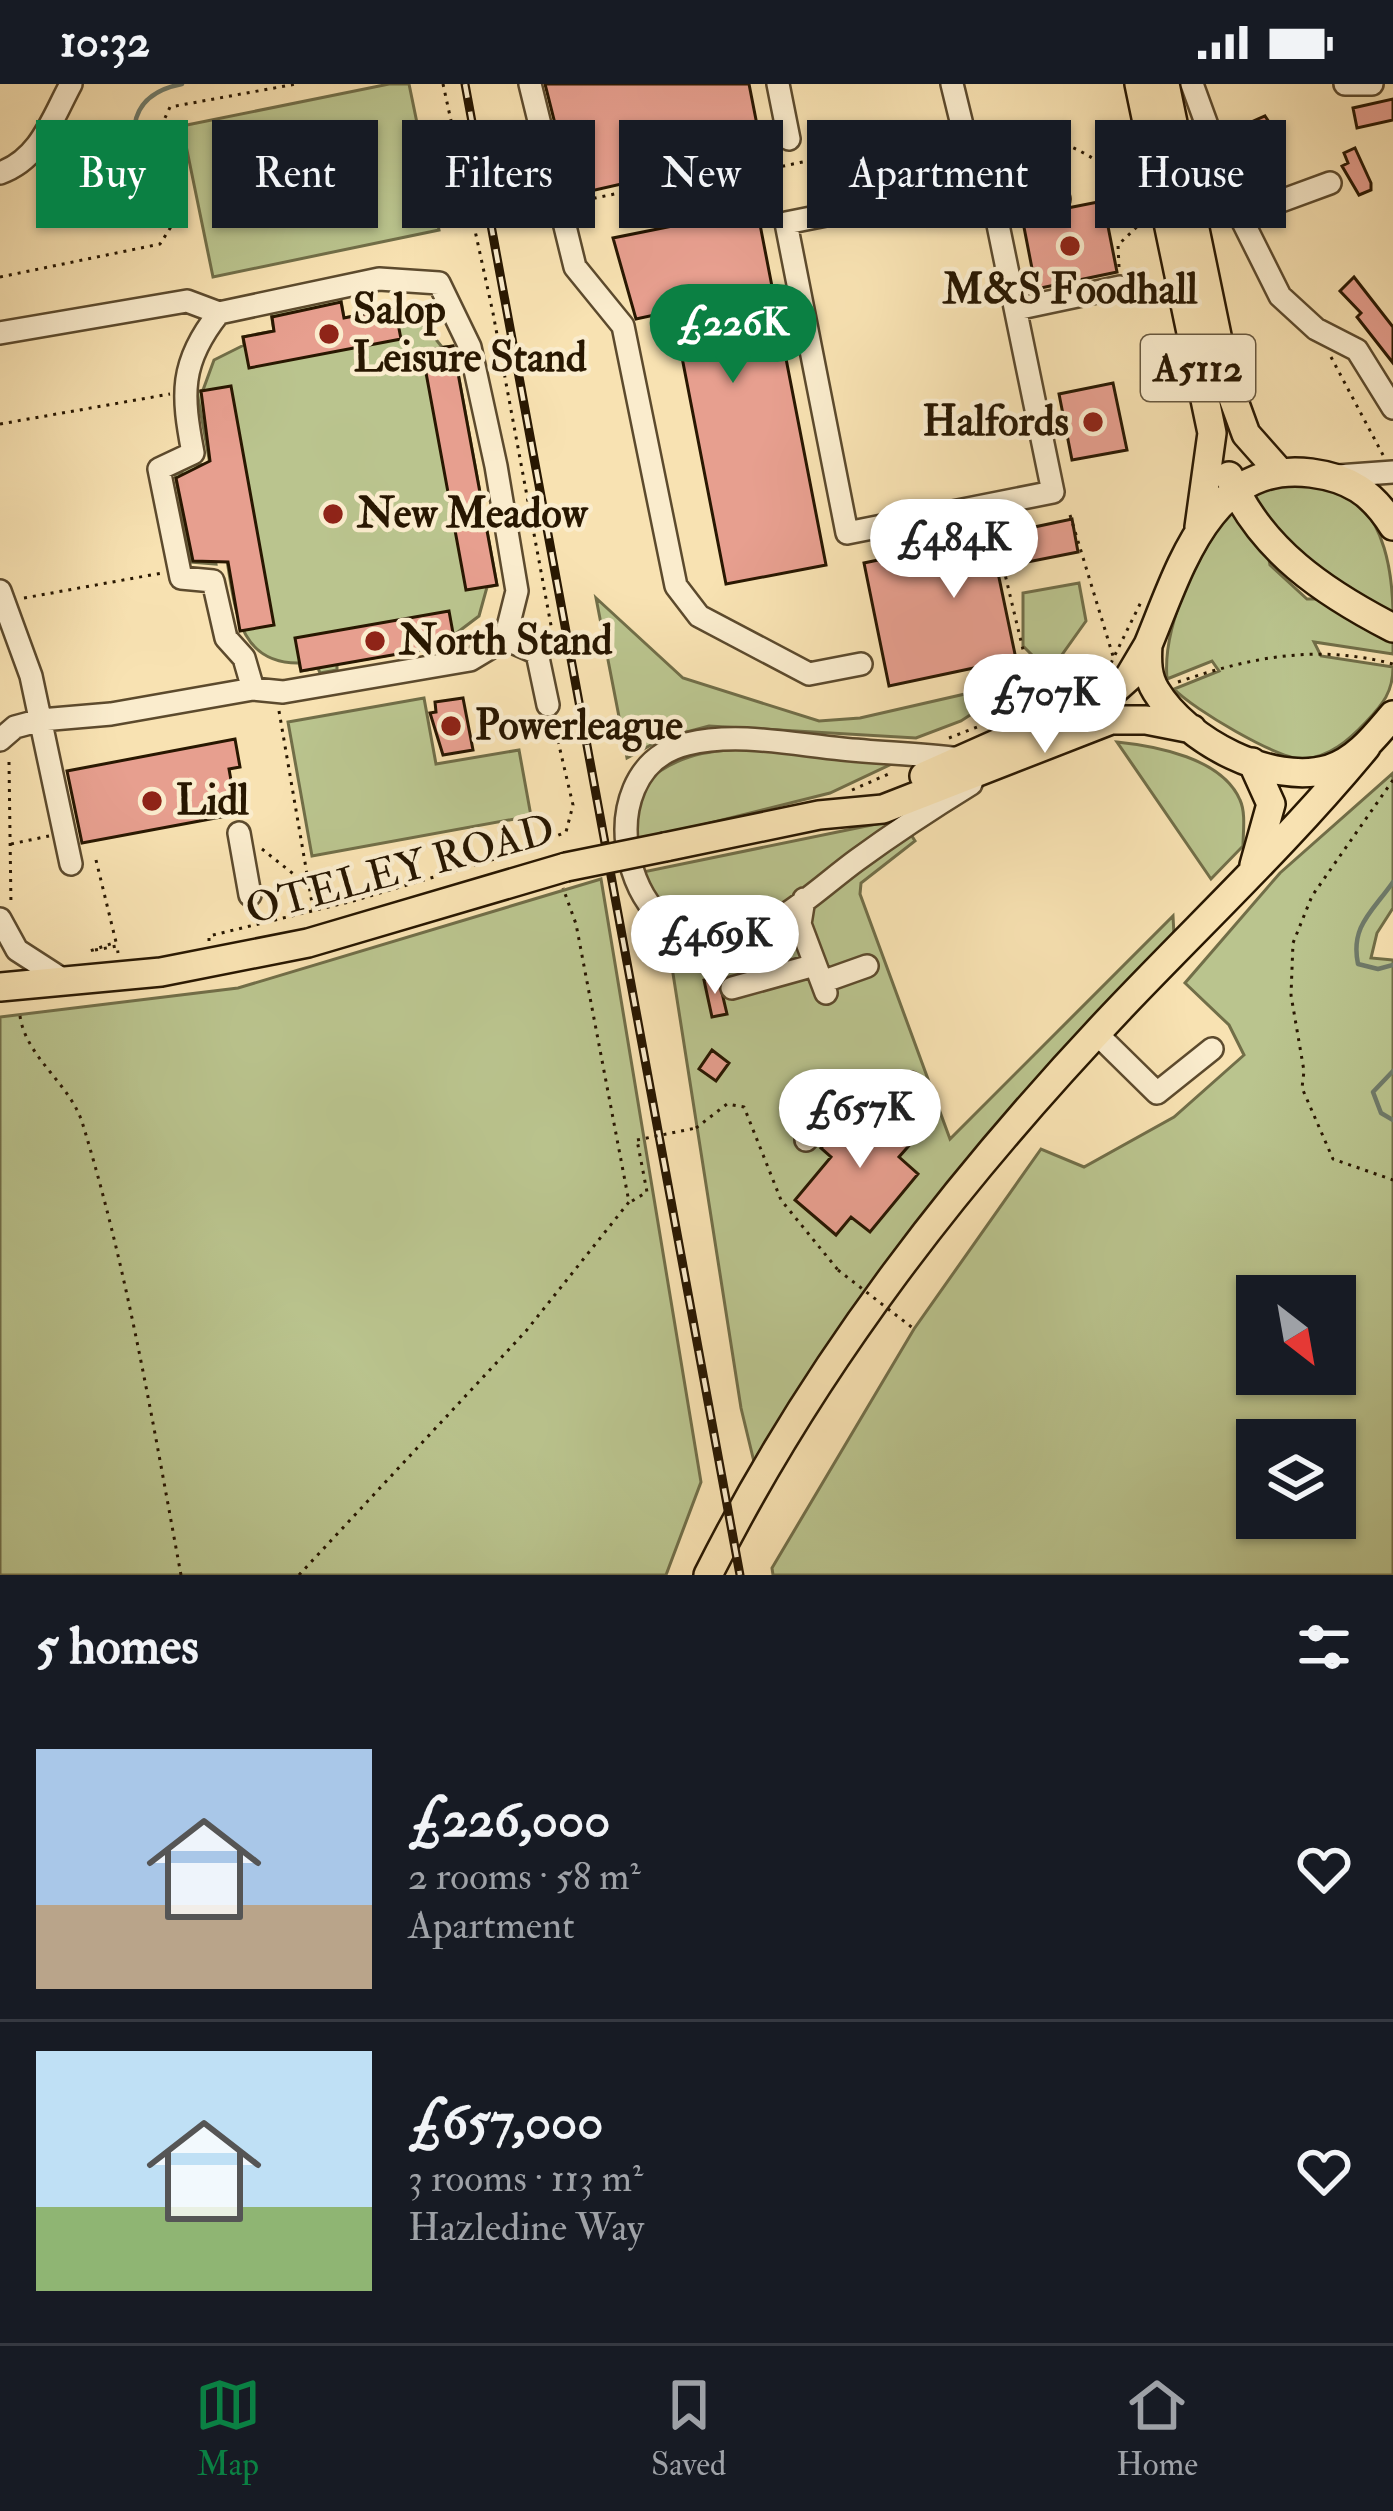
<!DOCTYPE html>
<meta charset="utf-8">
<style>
body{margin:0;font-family:"IM FELL Double Pica",serif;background:#242831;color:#f1f3f6;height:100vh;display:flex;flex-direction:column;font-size:45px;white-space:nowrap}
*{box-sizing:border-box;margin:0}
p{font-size:39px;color:#9ea1a6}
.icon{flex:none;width:66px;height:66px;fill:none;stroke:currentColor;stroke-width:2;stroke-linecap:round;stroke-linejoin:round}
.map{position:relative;height:1491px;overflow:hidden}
.panel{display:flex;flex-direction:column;background:#171b24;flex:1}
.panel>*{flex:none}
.guide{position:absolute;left:36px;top:36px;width:1323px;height:108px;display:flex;gap:24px}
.needle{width:78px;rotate:149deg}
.tools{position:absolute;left:1236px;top:1191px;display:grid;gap:24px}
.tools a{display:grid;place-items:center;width:120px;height:120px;border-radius:0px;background:#171b24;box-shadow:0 3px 9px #0004;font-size:60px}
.price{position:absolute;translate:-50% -102px;padding:0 27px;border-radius:42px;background:#fff;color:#222;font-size:39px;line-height:78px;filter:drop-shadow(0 3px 6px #0008)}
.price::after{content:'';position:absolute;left:50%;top:72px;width:36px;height:27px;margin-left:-18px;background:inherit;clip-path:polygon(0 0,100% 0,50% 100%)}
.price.active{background:#0b8043;color:#fff}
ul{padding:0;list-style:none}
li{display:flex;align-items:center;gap:36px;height:300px;padding:0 36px}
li+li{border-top:3px solid #363941}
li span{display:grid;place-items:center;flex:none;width:336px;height:240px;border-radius:0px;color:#555}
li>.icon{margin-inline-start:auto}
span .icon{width:144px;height:144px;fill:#fffc;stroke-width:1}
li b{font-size:51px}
h2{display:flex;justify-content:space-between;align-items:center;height:144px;padding:0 36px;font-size:51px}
.tag{padding:0 42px;border-radius:0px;background:#171b24;box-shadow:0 3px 9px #0004;font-size:42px;line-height:108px}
.tag.active{background:#0b8043;color:#fff}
.status{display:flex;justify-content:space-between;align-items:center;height:84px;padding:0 60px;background:#171b24;direction:ltr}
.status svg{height:33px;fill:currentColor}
.tabs{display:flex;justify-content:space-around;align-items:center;height:168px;border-top:3px solid #363941;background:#171b24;font-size:33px;color:#9ea1a6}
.tabs a{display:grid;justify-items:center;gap:6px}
.tabs .active{color:#0b8043}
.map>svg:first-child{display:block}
.green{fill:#bac48e;stroke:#716e48;stroke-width:3;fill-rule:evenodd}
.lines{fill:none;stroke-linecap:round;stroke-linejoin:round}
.stream{stroke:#6f7b6b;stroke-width:4.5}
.building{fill:#e79f8f;stroke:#281701;stroke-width:3}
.minor-casing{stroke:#5c4a2d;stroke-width:26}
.major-casing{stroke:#281701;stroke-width:32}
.path{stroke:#281701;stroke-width:3;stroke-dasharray:3 6;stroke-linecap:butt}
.minor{stroke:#faeccd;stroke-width:21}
.major{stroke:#f8e2b2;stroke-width:27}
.rail-casing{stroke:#281701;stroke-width:9}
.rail{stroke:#faeccd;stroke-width:4.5;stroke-dasharray:14;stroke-linecap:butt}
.major-bridge-casing{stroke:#281701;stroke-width:32;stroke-linecap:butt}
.path-bridge{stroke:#281701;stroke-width:3;stroke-dasharray:3 6;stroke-linecap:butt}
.major-bridge{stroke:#f8e2b2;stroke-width:27}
.poi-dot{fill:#8f2418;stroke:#faeccd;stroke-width:4.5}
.labels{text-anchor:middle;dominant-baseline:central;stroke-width:9;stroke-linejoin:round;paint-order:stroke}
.shield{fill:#faeccd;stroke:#67573e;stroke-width:3}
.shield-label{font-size:39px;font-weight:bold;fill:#281701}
.poi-label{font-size:42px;font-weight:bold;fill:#281701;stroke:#faeccd;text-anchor:start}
.street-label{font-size:42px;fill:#281701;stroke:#faeccd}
</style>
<div class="status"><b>10:32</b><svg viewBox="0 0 49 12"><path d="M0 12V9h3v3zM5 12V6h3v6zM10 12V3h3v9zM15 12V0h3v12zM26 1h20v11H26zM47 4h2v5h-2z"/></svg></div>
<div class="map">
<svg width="1393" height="1491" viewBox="0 0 1393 1491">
<rect width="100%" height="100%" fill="#f8e2b2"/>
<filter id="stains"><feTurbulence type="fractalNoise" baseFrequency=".00167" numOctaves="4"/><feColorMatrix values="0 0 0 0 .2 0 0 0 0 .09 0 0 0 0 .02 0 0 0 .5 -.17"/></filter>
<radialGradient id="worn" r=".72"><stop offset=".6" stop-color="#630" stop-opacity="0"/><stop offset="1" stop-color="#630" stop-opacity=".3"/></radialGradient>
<path class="green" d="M389 0H409L439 146 213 193 182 42Z
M340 210 344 234 395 224 397 233 425 242 442 263 453 262 497 501 487 503 479 532 454 551 455 560 337 580V586L320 589 318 584 301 587 299 579C236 580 235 520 226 471L215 473 216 480 191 478 175 390 182 389 181 382 210 380 197 308 203 306 214 276 244 261 243 253 274 247 270 223Z
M1288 396C1305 400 1327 401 1343 409 1386 430 1393 493 1393 534 1334 504 1285 463 1249 408Z
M1235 421 1267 466 1270 481 1307 515H1325L1393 547V570L1314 558 1321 572 1393 583C1393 608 1383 620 1366 638 1349 656 1329 674 1303 675 1277 675 1193 625 1174 605L1219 587 1212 577 1167 595C1162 538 1200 466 1235 421Z
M1079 499 1086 537 1056 579 1036 575 1023 562V509Z
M596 514 683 594 819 637 860 634 1022 597 961 637 916 654 709 642 664 654 627 674Z
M424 614 436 680 519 666 531 732 312 772 288 638Z
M1117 658C1156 662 1222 674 1240 716 1246 729 1243 748 1243 762L1211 795Z
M749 665 898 677 830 709 634 758 639 703C674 672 703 666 749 665Z
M1393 689V824L1377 849 1371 874 1393 876V1491H773L772 1484 914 1245 1041 1065 1084 1083 1174 1033 1244 971 1229 941 1185 899 1280 789ZM1257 1212H1335V1290H1257ZM1257 1356H1335V1434H1257Z
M901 735 915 757 861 799 860 810 950 1055 1173 832 1174 851 755 1382 741 1324 669 864C642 840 634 822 643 788Z
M601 795 701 1398 666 1491H0V933L238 904Z"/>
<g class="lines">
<path class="stream" d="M153 138C141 82 105 15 182 0
M1393 798C1373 827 1350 842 1358 880L1378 885 1393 881
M1393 987 1373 1008 1381 1029 1393 1036"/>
</g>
<path class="building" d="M545 0H749L770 107 744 113 742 102 635 125 630 98 573 111Z
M1393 15V36L1357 44 1353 24Z
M1265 32 1279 53 1259 62 1249 39Z
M1355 64 1371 99V106L1359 111 1342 82 1348 79 1344 69Z
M1103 117 1117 188 1036 205 1022 133Z
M757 125 826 481 726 500 673 227 636 235 613 154Z
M1354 193 1393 243V279L1357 233 1361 229 1340 207Z
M341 218 344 234 395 224 401 255 249 284 243 253 274 247 272 233Z
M453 262 497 501 466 506 422 267Z
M1113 299 1127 366 1072 376 1059 310Z
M231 302 274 541 240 547 228 478 193 477 176 394 210 377 201 307Z
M1072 435 1078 468 997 484 1016 575 889 602 864 479Z
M449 527 455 560 301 587 295 554Z
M463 614 473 666 443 671 430 629 436 628 435 618Z
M235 655 240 683 229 685 237 730 82 759 67 687Z
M718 892 727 930 712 933 704 896Z
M712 966 729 979 716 997 699 985Z
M880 1018 892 1028 887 1034 914 1056 899 1073 918 1090 870 1148 851 1133 836 1151 795 1116 831 1073 821 1064 850 1029Z"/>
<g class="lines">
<defs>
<path id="minor" d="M530 0 575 183 623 242 676 502 699 532 809 590 861 580
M778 0 789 55
M952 0 964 49
M1192 0 1240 132 1280 212 1316 245 1357 266 1393 324
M1345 0H1372
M941 72a24 24 0 1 1 48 0a24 24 0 1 1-48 0Z
M988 68 1059 115
M946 88 911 114 786 139 847 449 1053 408 997 136 974 94
M0 89C40 75 52 35 71 0
M1240 132 1330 99
M1016 225 1120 203
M219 229C179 279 182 311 193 369L159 385 181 494 213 497 226 554 244 574 253 605
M0 249 187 217 219 229 379 195 439 199 470 263 496 382 517 507 505 555 537 569 548 621
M1338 392 1393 388
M0 507 31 592 71 780
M0 656 15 643 41 636 111 630 253 605 283 608 470 576 505 555
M960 675C920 670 881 669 842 665 791 660 737 648 687 660 580 686 626 880 734 854 781 843 820 803 857 776 894 749 932 724 971 700
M239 749 250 811
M804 815 800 840 826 909
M0 835 17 866 65 897
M822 898 867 882
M732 904 815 881
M1097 950 1157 1009 1212 965
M806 1056C822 1040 838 1010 863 1005 879 1002 892 1005 910 999"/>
<path id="major" d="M1139 0 1212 349 1199 443
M1165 0 1226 295 1246 350 1277 385
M1229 392C1260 466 1325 509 1393 544
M1393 442C1372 408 1349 394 1311 389 1210 376 1180 484 1148 561 1147 577 1147 593 1156 607 1186 657 1272 702 1329 685 1357 676 1375 652 1393 631
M1252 678 1271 720 1254 781
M924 692 1111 609 1129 593 1148 561
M665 763 819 731 883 725 1111 636H1146L1192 645
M0 903 161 888 308 859 566 783
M708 1491C815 1278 960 1092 1123 921 1205 835 1291 754 1366 663"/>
</defs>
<use href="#minor" class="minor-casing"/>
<use href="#major" class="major-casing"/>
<path class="path" d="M443 0 493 229 555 563
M994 51C1066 50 1084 67 1141 108
M576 118 629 107 634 127 718 111 744 115 776 108
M781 120 774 84 931 51 941 40
M1119 183 1118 161 1146 134
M0 193 160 160 176 135 159 47 170 23 296 0
M972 207 994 202
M1331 273 1383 371
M0 340 170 310
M1070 431 1113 572
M993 440 1036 620
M24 514 162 489
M1111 579 1141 518
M1178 598C1251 573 1317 560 1393 580
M279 627 313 825
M949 654 990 638
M9 678 11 822
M1393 696 1312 812 1293 859 1291 911 1304 987 1302 1004 1333 1075 1393 1096
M852 706 893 688
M11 760 49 752
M262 765 306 800
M96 776 116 858 90 867 117 862 118 869
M209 857V852L353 817 515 769 566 748 573 721 554 640
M20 932C26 974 71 1000 83 1041 128 1188 153 1340 181 1491
M696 1044 727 1020 744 1023 781 1116 838 1186
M632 1117 647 1108 637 1056
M299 1491 526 1247 629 1118 576 840 563 804"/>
<use href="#minor" class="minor"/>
<use href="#major" class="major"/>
<defs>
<path id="rail" d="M465 0 740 1491"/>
</defs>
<use href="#rail" class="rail-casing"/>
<use href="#rail" class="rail"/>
<defs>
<path id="major-bridge" d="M566 783 665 763"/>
</defs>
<use href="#major-bridge" class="major-bridge-casing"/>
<path class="path-bridge" d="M637 1056 696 1044
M838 1186 914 1245"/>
<use href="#major-bridge" class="major-bridge"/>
</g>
<g class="poi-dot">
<circle cx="1070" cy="162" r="12"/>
<circle cx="329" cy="250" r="12"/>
<circle cx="1093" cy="338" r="12"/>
<circle cx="333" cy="430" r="12"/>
<circle cx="375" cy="557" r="12"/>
<circle cx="451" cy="642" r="12"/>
<circle cx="152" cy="717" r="12"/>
</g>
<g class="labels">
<rect class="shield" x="1141" y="251" width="114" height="66" rx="9"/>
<g class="shield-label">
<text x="1198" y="284">A5112</text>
</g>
<g class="poi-label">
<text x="1070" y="206" text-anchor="middle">M&amp;S Foodhall</text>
<text x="353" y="226">Salop<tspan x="353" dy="48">Leisure Stand</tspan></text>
<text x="1069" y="338" text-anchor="end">Halfords</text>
<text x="357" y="430">New Meadow</text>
<text x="399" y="557">North Stand</text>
<text x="475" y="642">Powerleague</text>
<text x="176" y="717">Lidl</text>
</g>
<g class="street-label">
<text transform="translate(400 786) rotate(-15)">OTELEY ROAD</text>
</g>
</g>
<rect width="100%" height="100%" filter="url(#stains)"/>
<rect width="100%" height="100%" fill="url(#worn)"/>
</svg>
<div class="tools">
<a><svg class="needle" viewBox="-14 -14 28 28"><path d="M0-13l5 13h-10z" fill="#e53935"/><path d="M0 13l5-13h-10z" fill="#9ea1a6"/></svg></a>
<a><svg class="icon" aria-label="layers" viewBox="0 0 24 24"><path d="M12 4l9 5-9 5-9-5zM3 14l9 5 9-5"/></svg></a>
</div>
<b class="price active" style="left:733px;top:302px">£226K</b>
<b class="price" style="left:954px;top:517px">£484K</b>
<b class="price" style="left:1045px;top:672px">£707K</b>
<b class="price" style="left:715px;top:913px">£469K</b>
<b class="price" style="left:860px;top:1087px">£657K</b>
<div class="guide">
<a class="tag active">Buy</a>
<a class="tag">Rent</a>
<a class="tag">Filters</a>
<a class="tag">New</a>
<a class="tag">Apartment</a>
<a class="tag">House</a>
</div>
</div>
<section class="panel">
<h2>5 homes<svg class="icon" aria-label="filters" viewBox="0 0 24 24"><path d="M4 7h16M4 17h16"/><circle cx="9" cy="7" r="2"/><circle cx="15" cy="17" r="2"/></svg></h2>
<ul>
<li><span style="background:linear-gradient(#a9c7e8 65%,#b9a48a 0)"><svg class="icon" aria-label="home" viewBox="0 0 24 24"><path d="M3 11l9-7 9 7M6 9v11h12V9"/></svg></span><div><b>£226,000</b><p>2 rooms · 58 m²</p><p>Apartment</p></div><svg class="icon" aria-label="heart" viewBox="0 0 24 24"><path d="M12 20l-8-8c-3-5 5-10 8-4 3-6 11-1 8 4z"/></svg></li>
<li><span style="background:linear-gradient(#bfe0f5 65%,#8fb573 0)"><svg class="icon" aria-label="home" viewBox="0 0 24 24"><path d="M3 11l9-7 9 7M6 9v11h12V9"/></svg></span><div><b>£657,000</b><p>3 rooms · 113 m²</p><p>Hazledine Way</p></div><svg class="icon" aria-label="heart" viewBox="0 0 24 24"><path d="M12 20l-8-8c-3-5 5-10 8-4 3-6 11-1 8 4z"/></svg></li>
</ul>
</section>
<nav class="tabs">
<a class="active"><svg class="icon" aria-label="map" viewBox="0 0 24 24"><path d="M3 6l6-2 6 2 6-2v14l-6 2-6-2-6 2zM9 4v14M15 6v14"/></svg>Map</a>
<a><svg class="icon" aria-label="saved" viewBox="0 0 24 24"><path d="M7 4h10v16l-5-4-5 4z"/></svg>Saved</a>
<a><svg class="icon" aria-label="home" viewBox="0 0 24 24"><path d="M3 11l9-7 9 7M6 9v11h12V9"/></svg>Home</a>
</nav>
